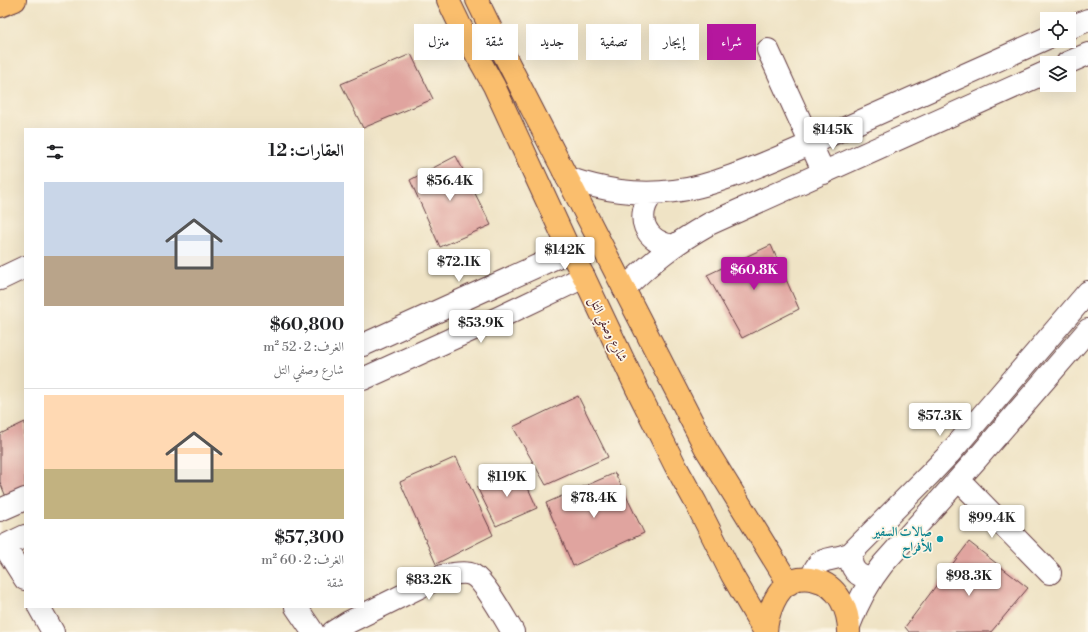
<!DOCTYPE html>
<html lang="ar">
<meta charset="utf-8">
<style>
body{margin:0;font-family:"Libre Bodoni",Amiri,serif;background:#f6f6f6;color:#202124;direction:rtl;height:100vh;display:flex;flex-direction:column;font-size:15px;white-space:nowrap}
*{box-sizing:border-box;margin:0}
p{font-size:13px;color:#757577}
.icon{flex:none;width:22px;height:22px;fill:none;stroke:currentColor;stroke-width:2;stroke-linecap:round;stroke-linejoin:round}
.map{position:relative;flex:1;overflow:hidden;direction:ltr}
.drawer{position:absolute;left:24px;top:128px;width:340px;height:480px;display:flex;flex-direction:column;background:#fff;border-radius:0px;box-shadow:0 4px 16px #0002;direction:rtl}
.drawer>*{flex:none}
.hud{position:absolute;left:376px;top:24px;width:380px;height:36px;direction:rtl;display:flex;gap:8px}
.tools{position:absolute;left:1040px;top:12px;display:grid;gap:8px}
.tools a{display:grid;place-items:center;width:36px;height:36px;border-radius:0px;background:#fff;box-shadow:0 4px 16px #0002;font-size:20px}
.price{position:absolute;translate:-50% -34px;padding:0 9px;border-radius:4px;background:#fff;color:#222;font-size:13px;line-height:26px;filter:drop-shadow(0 1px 2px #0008)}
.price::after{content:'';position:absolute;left:50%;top:24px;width:12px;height:9px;margin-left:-6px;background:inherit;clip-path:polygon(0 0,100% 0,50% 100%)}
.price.active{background:#b5179e;color:#fff}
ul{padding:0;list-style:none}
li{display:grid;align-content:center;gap:8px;height:212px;padding:0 20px}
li+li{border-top:1px solid #e0e0e0}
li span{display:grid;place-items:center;height:124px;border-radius:0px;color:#555}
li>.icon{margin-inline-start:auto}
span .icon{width:72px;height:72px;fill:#fffc;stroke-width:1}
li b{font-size:17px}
h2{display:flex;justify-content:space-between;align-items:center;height:48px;padding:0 20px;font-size:17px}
.tag{padding:0 14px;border-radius:0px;background:#fff;box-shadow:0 4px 16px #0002;font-size:14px;line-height:36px}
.tag.active{background:#b5179e;color:#fff}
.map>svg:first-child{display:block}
.building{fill:#e0a49f}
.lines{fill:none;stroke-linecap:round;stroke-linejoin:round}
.minor-casing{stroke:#633c42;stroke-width:24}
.major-casing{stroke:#633c42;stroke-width:24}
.minor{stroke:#fff;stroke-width:22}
.major{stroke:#fabe6d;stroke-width:22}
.culture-dot{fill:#0f9aa8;stroke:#fcf5e5;stroke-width:1.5}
.labels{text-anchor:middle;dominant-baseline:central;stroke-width:3.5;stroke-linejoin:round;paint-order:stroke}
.street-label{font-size:13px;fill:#4a1f2b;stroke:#fcf5e5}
.culture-label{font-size:13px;font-weight:bold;fill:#0d838f;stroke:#fcf5e5;text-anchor:end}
</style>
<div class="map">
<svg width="1088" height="632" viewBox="0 0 1088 632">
<rect width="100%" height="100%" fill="#fcf5e5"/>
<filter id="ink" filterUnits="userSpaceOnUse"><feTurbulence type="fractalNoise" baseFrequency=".025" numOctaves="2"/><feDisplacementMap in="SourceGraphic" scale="8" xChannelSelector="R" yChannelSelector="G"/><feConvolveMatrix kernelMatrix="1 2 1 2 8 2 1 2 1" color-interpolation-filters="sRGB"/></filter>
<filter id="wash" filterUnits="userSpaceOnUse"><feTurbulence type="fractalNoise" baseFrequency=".012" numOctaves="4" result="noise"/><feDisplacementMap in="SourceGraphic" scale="16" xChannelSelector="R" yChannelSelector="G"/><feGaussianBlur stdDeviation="0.9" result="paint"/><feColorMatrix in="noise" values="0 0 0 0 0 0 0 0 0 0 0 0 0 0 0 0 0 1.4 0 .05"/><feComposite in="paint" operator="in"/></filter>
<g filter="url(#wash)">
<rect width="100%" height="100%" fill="#efe3c5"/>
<g id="blocks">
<path class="building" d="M411 54 433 99 363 128 341 84Z
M456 156 491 225 440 247 410 180Z
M771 245 799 309 742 338 707 275Z
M578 396 608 457 546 485 513 427Z
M25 422V489L6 497 0 482V434Z
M456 457 493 535 436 564 400 482Z
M520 470 537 508 496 526 477 487Z
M615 473 644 533 573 566 546 503Z
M969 542 1028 588 991 632H909L905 627Z"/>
</g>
</g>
<g filter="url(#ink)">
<use href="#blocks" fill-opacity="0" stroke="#633c42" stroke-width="1"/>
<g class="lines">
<defs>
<path id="minor" d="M1069 28 1088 20
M768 50 824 173
M1067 63 1088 54
M567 178C603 190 636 196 674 191 694 189 713 183 732 176 766 164 799 149 832 134 904 102 975 70 1047 38
M653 193C634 216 644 242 674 246
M0 279 25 267
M624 289C651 262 675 243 709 224L1047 72
M363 345 570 251
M363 379 498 318 584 277
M959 480 1050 573
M0 510 25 499
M4 546 25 579
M0 548 25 536
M852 552C848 567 857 578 872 578
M812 579C816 557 826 561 843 556 846 555 850 554 852 552L930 474 949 454 1088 292
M39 607 53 632
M296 607 313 632
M849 626C858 602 867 584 883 564L975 461 1088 330
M333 632 349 622 442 576C451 574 466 571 473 575 485 582 505 619 513 632"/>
<path id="major" d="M448 0 460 25 494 86 570 251 584 277 637 389 675 465 696 503 732 575 765 632
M477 0 493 33 706 449 789 584
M0 6 15 0
M766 632C767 614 776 588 794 580 801 578 808 578 815 580 838 585 849 610 849 632"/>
</defs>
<use href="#minor" class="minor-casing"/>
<use href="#major" class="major-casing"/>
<use href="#minor" class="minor"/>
<use href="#major" class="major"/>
</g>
</g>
<circle class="culture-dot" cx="940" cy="539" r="4"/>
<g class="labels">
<g class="street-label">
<text transform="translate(608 329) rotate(64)">شارع وصفي التل</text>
</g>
<g class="culture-label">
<text x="932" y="532">صالات السفير<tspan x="932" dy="15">للأفراح</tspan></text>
</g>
</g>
</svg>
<div class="tools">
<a><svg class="icon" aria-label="locate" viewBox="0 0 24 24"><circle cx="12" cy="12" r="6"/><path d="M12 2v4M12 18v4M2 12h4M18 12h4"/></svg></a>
<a><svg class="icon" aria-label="layers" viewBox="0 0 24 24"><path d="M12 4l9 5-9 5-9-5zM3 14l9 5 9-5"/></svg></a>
</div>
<b class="price" style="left:833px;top:151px">$145K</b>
<b class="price" style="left:450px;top:202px">$56.4K</b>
<b class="price" style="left:565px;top:271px">$142K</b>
<b class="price" style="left:459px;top:283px">$72.1K</b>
<b class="price active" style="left:754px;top:291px">$60.8K</b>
<b class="price" style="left:481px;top:344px">$53.9K</b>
<b class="price" style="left:940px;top:437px">$57.3K</b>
<b class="price" style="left:507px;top:498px">$119K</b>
<b class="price" style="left:594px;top:519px">$78.4K</b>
<b class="price" style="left:992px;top:539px">$99.4K</b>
<b class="price" style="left:969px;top:597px">$98.3K</b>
<b class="price" style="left:429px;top:601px">$83.2K</b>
<div class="hud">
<a class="tag active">شراء</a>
<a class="tag">إيجار</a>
<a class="tag">تصفية</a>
<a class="tag">جديد</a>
<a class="tag">شقة</a>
<a class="tag">منزل</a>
</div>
<section class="drawer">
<h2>العقارات: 12<svg class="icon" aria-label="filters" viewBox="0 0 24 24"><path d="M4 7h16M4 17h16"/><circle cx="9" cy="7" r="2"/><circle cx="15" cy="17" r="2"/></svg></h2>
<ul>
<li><span style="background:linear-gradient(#c9d6e8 60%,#b9a48a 0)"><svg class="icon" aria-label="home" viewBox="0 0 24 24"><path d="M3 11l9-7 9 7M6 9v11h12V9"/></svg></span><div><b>$60,800</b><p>الغرف: 2 · 52 m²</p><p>شارع وصفي التل</p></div></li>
<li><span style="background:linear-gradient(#ffd9b3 60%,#c2b280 0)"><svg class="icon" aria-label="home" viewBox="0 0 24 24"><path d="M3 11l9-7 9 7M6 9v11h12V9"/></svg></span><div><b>$57,300</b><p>الغرف: 2 · 60 m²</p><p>شقة</p></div></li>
</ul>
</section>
</div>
